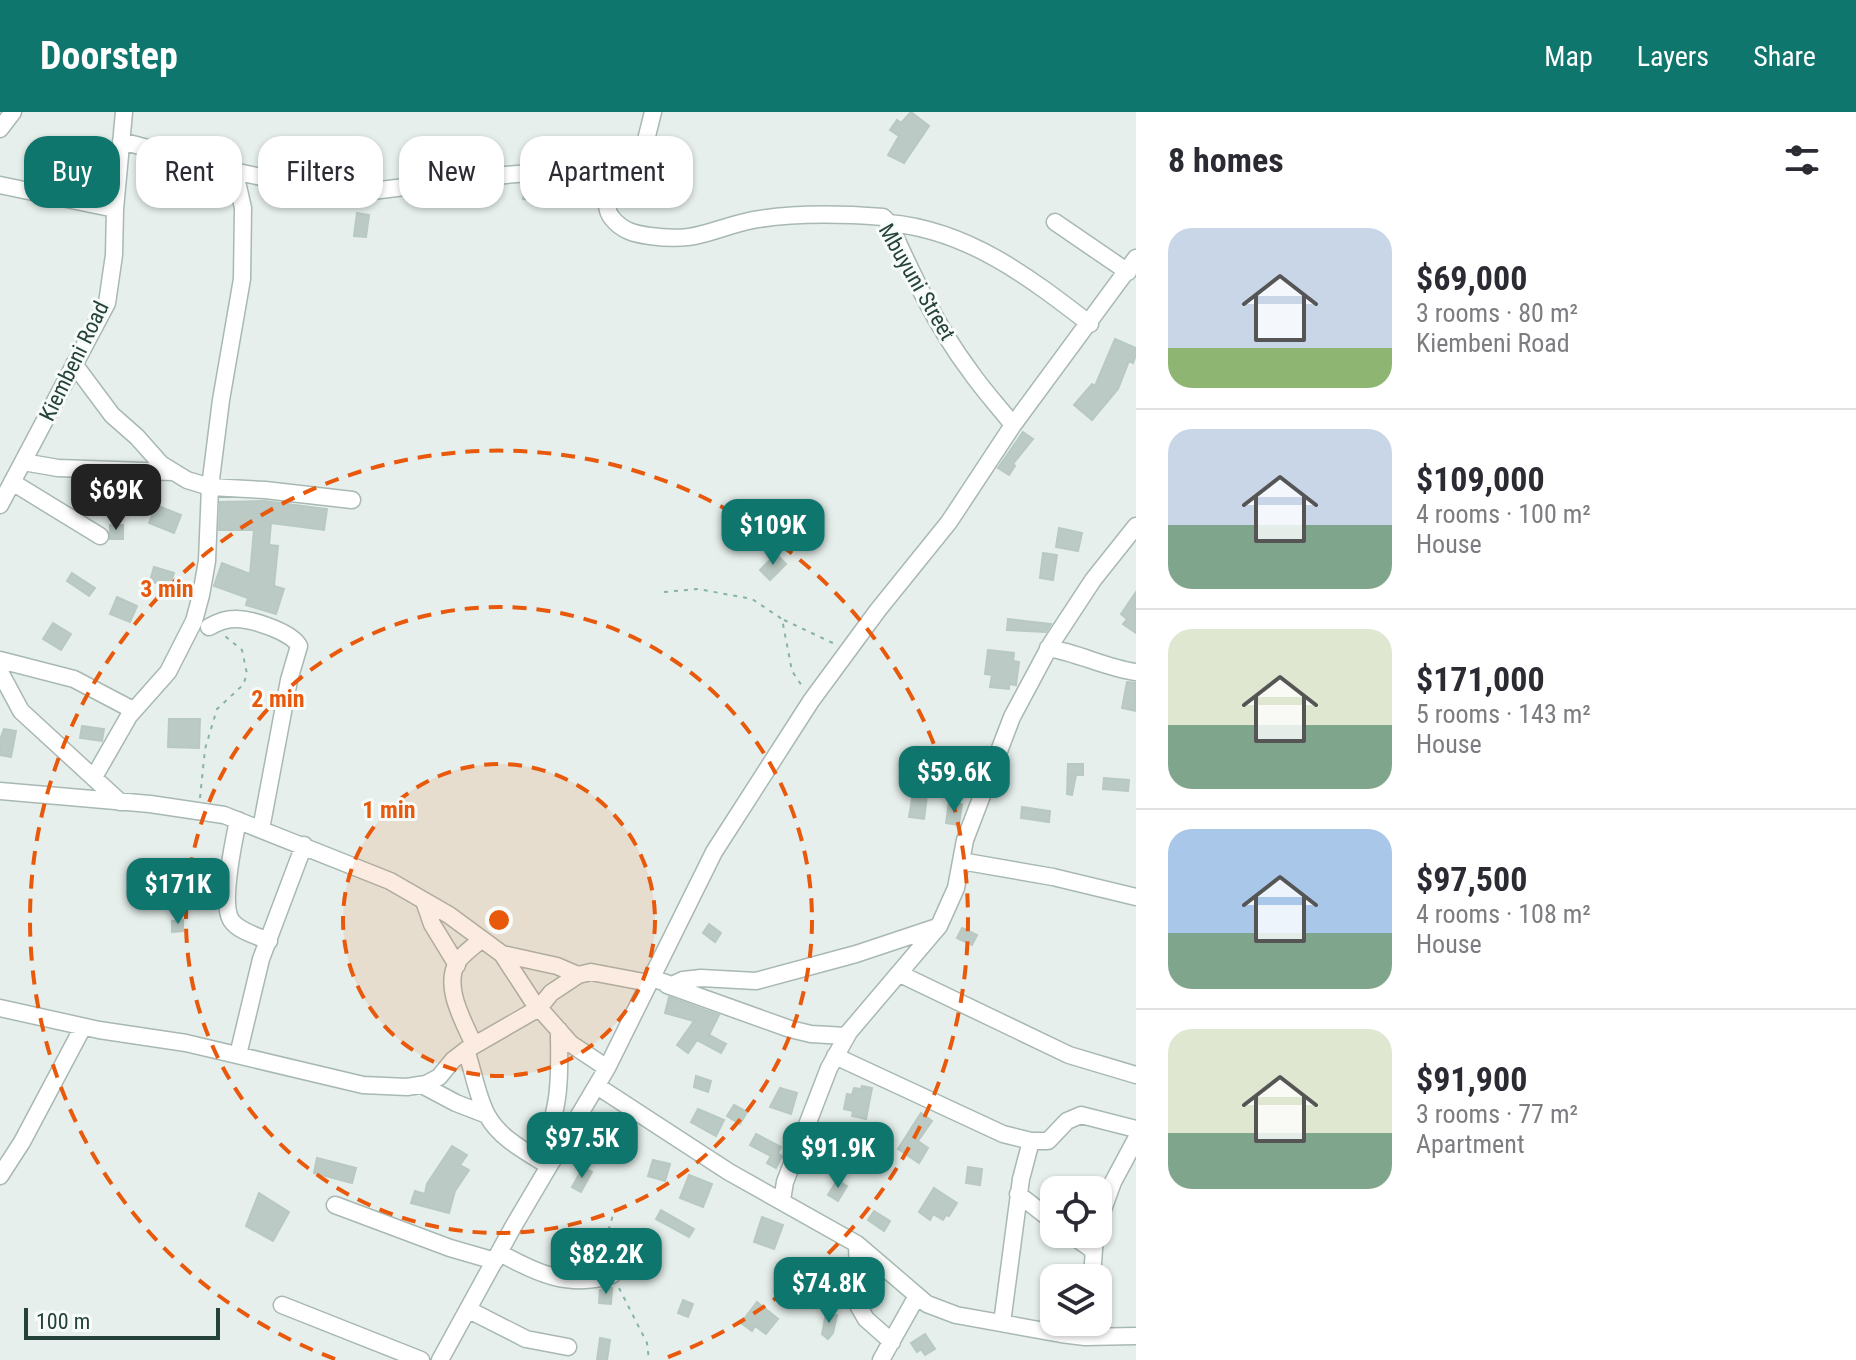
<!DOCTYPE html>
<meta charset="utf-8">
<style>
body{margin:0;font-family:"Roboto Condensed",sans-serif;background:#f2f2f3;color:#2b2b33;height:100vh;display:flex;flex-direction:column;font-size:30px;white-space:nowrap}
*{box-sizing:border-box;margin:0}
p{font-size:26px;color:#7c7c81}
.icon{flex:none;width:44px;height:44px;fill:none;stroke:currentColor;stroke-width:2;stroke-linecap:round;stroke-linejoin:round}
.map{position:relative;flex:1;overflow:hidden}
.panel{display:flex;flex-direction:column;background:#fff;width:720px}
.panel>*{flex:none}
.guide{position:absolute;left:24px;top:24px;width:760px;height:72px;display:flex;gap:16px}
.tools{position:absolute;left:1040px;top:1064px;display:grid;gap:16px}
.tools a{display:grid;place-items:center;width:72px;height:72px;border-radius:16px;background:#fff;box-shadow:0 2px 6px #0004;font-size:40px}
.scale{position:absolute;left:24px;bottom:20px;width:196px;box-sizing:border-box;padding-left:8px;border:4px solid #24423a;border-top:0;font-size:22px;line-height:28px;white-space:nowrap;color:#24423a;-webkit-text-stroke:6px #f7fbf9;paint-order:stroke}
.price{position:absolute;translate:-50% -68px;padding:0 18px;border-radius:16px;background:#0f766e;color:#fff;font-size:26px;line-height:52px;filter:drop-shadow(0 2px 4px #0008)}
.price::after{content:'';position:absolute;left:50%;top:48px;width:24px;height:18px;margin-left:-12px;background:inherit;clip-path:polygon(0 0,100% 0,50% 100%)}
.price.current{background:#222;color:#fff}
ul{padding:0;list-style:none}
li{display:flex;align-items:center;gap:24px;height:200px;padding:0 32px}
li+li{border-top:2px solid #e1e1e2}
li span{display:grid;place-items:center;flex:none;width:224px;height:160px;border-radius:24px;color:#555}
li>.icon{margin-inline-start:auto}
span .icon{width:96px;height:96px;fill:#fffc;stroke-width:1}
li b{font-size:34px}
h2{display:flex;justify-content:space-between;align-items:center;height:96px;padding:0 32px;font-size:34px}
.pill{padding:0 28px;border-radius:24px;background:#fff;box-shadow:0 2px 6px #0004;font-size:28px;line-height:72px}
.pill.current{background:#0f766e;color:#fff}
header{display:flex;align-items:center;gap:48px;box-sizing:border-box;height:112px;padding:0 40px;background:#0f766e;color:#fff}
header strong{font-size:38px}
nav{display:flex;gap:44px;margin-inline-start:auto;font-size:28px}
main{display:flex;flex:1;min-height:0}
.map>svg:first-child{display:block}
.building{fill:#bbcac4;stroke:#b8c9c2;stroke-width:2}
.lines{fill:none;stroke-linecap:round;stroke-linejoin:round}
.minor-casing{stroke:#a8b8b2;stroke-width:19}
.path{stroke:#86b3a5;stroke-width:2;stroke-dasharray:4 6;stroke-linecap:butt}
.minor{stroke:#fff;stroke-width:16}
.ring{fill:none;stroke:#e8590c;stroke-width:4;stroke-dasharray:14 10}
.labels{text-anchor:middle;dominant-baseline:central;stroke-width:6;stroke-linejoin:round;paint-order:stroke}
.street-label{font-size:22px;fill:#24423a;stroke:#f7fbf9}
.centre{fill:#e8590c;stroke:#f7fbf9;stroke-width:4}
.ring-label{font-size:24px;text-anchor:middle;font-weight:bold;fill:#e8590c;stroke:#f7fbf9;stroke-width:6;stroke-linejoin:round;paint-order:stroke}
</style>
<header>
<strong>Doorstep</strong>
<nav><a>Map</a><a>Layers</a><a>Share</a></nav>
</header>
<main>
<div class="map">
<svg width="1136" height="1248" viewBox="0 0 1136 1248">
<rect width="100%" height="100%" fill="#e6efeb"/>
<path class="building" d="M911 0 929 14 904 51 888 43 899 24 890 18 897 8 901 11Z
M525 74 536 75 535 89 523 87Z
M357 101 369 103 366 125 354 124Z
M1115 227 1136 236V243L1133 251 1129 249 1118 277 1092 308 1074 293 1092 272 1095 274Z
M1023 320 1033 327 1013 352 1015 354 1009 363 998 356Z
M264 389 327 397 324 418 271 411 269 433 278 434 274 474 284 477 276 502 246 493 248 486 214 474 222 451 250 462 254 418H219L220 390Z
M156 393 181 403 174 421 149 411Z
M110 413H123V427H110Z
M1059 416 1082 421 1078 439 1056 435Z
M1043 441 1057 443 1053 468 1040 466Z
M776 442 786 452 770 468 760 458Z
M154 455 174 461 169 475 150 469Z
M72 461 95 476 89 484 67 469Z
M1136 480V521L1123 512 1127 507 1121 502Z
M117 485 137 494 130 510 110 502Z
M1008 507 1051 512 1046 520 1007 518Z
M53 511 71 522 61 538 43 527Z
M988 538 1014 541 1013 549 1019 550 1016 573 1009 572V577L990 575 992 563 985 562Z
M1127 570 1136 571V599L1122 596Z
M169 607H200L199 636 168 635Z
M82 614 104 617 102 629 80 626Z
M4 617 16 619 11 645 0 643V628Z
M1068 652H1083V663H1076L1072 683 1067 682Z
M1104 666 1129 668 1128 679 1103 677Z
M913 681 927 683 924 707 909 705Z
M949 690 962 692 959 713 946 711Z
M1022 695 1050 699 1049 710 1021 706Z
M183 808V819L172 820V809Z
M709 812 721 821 715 830 703 821Z
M962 816 977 823 972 833 957 826Z
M669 885 719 903 709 923 726 932 721 941 697 928 688 941 677 933 694 909 665 901Z
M696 964 711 969 708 980 694 975Z
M862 974 872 976 866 1007 852 1004 853 999 844 997 847 982 852 983 854 976 861 977Z
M780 976 797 981 791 1002 770 995Z
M734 993 747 1000 740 1012 727 1004Z
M698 997 724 1008 716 1024 691 1010Z
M921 1001 932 1009 918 1029 928 1036 919 1051 898 1037Z
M756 1022 781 1035 778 1041 782 1044 776 1056 767 1051 771 1044 750 1033Z
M452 1034 467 1043 460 1053 469 1058 455 1079 449 1101 411 1091 415 1079 425 1082 427 1072Z
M317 1046 356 1056 352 1071 314 1061Z
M653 1048 670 1052 665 1069 648 1064Z
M583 1055 592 1060 581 1080 572 1075Z
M968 1055 982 1057 980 1073 966 1071Z
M689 1063 712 1072 703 1095 680 1086Z
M837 1068 847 1074 838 1089 828 1083Z
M934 1076 957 1091 949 1104 946 1103 943 1108 933 1102 930 1108 919 1100Z
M259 1081 289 1100 273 1129 246 1114Z
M661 1098 694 1117 689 1125 656 1107Z
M874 1099 890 1109 884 1119 868 1108Z
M762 1105 783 1113 774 1137 754 1130Z
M607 1176H612L611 1192 599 1191 600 1178Z
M683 1188 693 1192 688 1205 678 1201Z
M757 1190 778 1207 766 1222 755 1214 752 1219 741 1211Z
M826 1201 837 1203 833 1221 828 1227 822 1222Z
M925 1222 935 1237 925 1243 921 1237 917 1240 911 1231Z
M600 1226 610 1228 607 1248H597Z"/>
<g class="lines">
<defs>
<path id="minor" d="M0 17 13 0
M121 29 238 60 308 75 356 81 494 64 589 56 605 59C612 74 601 93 612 106 622 119 635 122 650 124 698 131 710 117 753 108 792 101 844 102 883 105L889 111C912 162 936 214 970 259 983 278 999 295 1013 313
M609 68 638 60 653 0
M0 73 115 97
M1055 110 1128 160
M889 111C968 118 1029 165 1090 212
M74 252 112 303 137 325 161 352 187 368 210 375 265 378 352 388
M23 350 58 356 173 360
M12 370 100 424
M0 393 107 191 114 143 115 97 124 0
M209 515C216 511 225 507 234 507 250 506 292 520 299 534L289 568 261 717
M1048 536C1079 541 1106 556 1136 560
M0 548 74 567 133 598
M0 560 21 599 120 690
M94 665 129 604 168 560 194 509 201 483 207 449 210 375 221 288 242 167 243 96 238 74 229 57
M0 679 150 692 224 703 390 769 449 803 502 842 532 888 571 932 607 956
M238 708C234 729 220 790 231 808 238 819 257 824 269 829
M961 749 1053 765 1136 785
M424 789 432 812 457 853
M502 842 557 854 578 863
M900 862 1069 943 1136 963
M651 866 672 873 683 868 701 866 756 869 856 842 937 815
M667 873 790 917 811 922 846 924
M0 896 99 918 186 931 363 973 407 975 426 972 439 965 453 948 466 938 539 896 551 881 578 863 591 860 649 871
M474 933C464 910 442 874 458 849 464 841 474 834 481 828
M466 938C473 958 477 984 487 1003 500 1027 527 1040 549 1054
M238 943 261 847 304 733
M835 944 1003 1022 1031 1029H1048L1067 1009 1081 1003 1136 1017
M422 973 456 991 487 1003
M597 974 729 1060 857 1132 927 1192 956 1203 1061 1222 1085 1225 1136 1224
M553 1048C545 1017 556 1006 558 977 560 957 559 938 559 918
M0 1064 22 1030 83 915
M1018 1082 1054 1110
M782 1088 785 1070 829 956 849 920 939 814 956 776 965 728 1012 605 1051 532 1093 468 1136 414
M335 1093 450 1136 495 1149
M1098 1111 1113 1070 1136 1027
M1070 1122 1094 1139
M857 1132 859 1195 866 1207 892 1230
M500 1141C536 1161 570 1177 612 1163
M1092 1166 1095 1122
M282 1193 421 1248
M469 1198 526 1227 568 1235
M1002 1211 1021 1067 1031 1029
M440 1248 513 1115 607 956 714 740 811 589 878 498 949 410 1013 313 1136 146
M881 1248 917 1184"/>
</defs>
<use href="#minor" class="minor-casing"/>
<path class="path" d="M664 480 698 477 752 487 782 507 792 559 802 574
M784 508 835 532
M200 686 205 637 217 597 243 573 247 562 242 538 225 524
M607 1148V1123L613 1103
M619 1176 647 1231 649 1248"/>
<use href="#minor" class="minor"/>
</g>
<circle cx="499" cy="808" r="156" fill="#e8590c" fill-opacity=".12"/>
<g class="ring">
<circle cx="499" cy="808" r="156"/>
<circle cx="499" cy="808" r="313"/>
<path d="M335 1247A469 469 0 1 1 663 1247"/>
</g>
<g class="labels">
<g class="street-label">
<text transform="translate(917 170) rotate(60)">Mbuyuni Street</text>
<text transform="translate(74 249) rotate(-64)">Kiembeni Road</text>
</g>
</g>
<circle cx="499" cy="808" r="12" class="centre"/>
<g class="ring-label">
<text x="167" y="485">3 min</text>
<text x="278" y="595">2 min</text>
<text x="389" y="706">1 min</text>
</g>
</svg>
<div class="tools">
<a><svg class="icon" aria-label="locate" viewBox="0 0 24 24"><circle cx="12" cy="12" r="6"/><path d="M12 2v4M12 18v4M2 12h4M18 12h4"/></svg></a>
<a><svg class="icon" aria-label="layers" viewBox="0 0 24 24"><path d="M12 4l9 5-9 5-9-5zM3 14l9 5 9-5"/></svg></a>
</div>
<div class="scale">100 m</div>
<b class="price current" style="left:116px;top:420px">$69K</b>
<b class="price" style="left:773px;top:455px">$109K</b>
<b class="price" style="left:954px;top:702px">$59.6K</b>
<b class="price" style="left:178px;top:814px">$171K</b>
<b class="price" style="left:582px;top:1068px">$97.5K</b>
<b class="price" style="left:838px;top:1078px">$91.9K</b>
<b class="price" style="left:606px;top:1184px">$82.2K</b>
<b class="price" style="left:829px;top:1213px">$74.8K</b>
<div class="guide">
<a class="pill current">Buy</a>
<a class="pill">Rent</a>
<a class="pill">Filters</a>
<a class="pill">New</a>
<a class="pill">Apartment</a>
</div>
</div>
<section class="panel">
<h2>8 homes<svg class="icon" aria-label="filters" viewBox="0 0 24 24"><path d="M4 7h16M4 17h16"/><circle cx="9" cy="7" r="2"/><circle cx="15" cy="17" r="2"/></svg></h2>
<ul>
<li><span style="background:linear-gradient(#c9d6e8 75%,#8fb573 0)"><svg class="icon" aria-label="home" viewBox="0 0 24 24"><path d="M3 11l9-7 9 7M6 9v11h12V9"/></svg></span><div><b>$69,000</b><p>3 rooms · 80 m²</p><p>Kiembeni Road</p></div></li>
<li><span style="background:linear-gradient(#c9d6e8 60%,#7fa58c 0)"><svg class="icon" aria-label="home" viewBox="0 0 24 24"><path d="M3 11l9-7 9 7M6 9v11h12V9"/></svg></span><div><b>$109,000</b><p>4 rooms · 100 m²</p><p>House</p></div></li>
<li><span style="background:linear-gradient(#dfe7d0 60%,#7fa58c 0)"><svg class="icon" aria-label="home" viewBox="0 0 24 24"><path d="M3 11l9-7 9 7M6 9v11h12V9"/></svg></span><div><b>$171,000</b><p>5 rooms · 143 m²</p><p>House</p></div></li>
<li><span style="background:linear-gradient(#a9c7e8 65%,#7fa58c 0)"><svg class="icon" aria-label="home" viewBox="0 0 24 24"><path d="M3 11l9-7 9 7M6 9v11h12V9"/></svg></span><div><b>$97,500</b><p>4 rooms · 108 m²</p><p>House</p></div></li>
<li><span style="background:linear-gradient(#dfe7d0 65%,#7fa58c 0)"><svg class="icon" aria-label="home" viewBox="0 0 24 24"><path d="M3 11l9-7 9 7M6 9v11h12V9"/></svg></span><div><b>$91,900</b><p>3 rooms · 77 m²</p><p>Apartment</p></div></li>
</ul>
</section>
</main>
